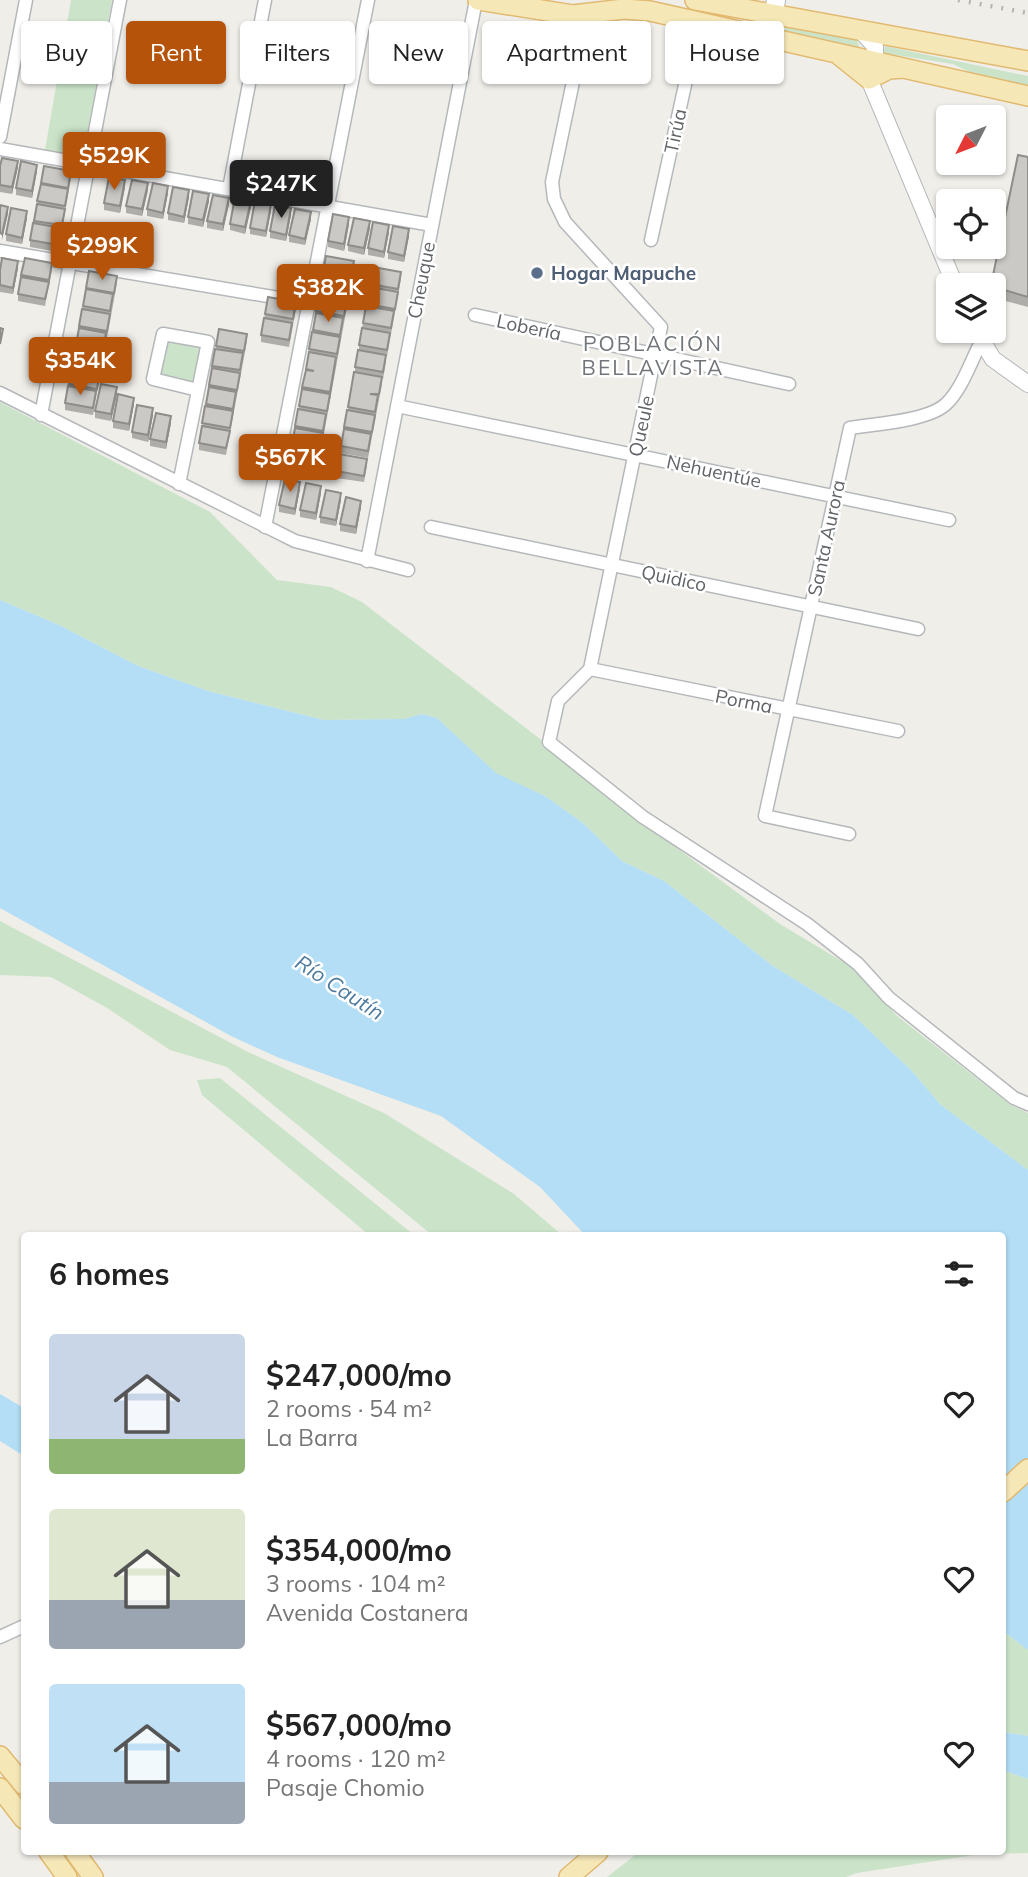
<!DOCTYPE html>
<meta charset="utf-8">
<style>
body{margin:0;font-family:Mulish,sans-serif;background:#f6f6f6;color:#222;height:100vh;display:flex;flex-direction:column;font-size:26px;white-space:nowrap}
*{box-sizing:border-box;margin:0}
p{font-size:23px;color:#767676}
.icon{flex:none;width:38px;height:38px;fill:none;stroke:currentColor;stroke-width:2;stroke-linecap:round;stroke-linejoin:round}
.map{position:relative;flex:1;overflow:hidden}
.sheet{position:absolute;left:21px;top:1232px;width:985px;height:623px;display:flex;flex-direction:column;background:#fff;border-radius:7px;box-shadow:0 2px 5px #0004}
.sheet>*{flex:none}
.banner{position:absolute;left:21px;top:21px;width:987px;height:63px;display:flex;gap:14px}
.needle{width:46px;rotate:228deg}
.fabs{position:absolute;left:936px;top:105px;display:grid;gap:14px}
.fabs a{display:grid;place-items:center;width:70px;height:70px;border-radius:7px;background:#fff;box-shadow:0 2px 5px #0004;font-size:35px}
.price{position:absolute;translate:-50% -60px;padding:0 16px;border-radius:7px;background:#b45309;color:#fff;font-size:23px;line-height:46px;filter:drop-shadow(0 2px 4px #0008)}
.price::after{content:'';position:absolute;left:50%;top:42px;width:21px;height:16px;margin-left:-10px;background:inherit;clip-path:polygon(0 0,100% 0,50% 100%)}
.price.selected{background:#222;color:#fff}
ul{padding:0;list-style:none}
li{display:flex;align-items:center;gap:21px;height:175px;padding:0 28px}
li span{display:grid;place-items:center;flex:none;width:196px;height:140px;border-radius:7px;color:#555}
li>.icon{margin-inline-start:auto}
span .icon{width:84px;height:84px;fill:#fffc;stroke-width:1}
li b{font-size:30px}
h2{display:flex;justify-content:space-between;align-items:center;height:84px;padding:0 28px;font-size:30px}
.tag{padding:0 24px;border-radius:7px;background:#fff;box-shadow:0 2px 5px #0004;font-size:24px;line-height:63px}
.tag.selected{background:#b45309;color:#fff}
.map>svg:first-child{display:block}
.green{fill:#cbe4c9}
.water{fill:#b3def5}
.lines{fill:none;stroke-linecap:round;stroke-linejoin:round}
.minor-casing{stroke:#b5b8bb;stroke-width:15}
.tertiary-casing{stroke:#b5b8bb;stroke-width:18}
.secondary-casing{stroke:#b5b7bb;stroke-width:20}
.primary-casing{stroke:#e1b970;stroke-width:22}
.minor{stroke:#fff;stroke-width:12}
.tertiary{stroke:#fff;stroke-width:16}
.secondary{stroke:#fff;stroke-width:18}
.primary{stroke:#f6e7b7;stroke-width:19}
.rail{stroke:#b4b5b5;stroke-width:4.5;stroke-dasharray:2 9;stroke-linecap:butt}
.wall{fill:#afada9}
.shaded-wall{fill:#8e8d8a}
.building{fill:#cbc9c5;stroke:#8e8d8a;stroke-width:2}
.service-dot{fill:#5c6f8a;stroke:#fff;stroke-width:2.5}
.labels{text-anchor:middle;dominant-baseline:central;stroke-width:5;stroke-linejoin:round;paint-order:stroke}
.street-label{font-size:19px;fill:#606367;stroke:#fff}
.service-label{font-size:19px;font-weight:bold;fill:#4e5e75;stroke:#fff;text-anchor:start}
.neighbourhood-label{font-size:21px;letter-spacing:2px;fill:#717579;stroke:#fff}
.water-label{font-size:21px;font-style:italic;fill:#4c7a9e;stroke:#fff}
</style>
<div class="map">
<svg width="1028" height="1877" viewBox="0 0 1028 1877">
<rect width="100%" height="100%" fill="#f0eee9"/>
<path class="green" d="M71 0H112L83 156 79 157 45 150Z
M782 23 852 38 857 40 860 50 788 35Z
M885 46 1028 76V88L976 75 953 64 883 53Z
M165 337 205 345 196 385 157 377Z
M0 402 210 512 277 580 331 587 362 602 540 739 606 796 780 924 855 969 897 1016 1011 1105 1028 1113V1170L941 1105 911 1070 853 1015 773 966 664 881 622 861 583 823 545 796 496 774 437 718 422 714 404 719 324 720 208 691 138 666 59 625 0 600Z
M0 921 248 1052 384 1113 514 1194 562 1235H432L227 1067 170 1050 107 1008 51 977 0 975Z
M220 1078 414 1235H369L202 1095 197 1080Z
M1003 1631 1028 1650V1736L1003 1732Z
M1003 1770 1028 1779V1853L980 1854 857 1873 846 1877H607L639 1852H1003Z"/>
<path class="water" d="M0 600 59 625 138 666 208 691 324 720 404 719 422 714 437 718 496 773 545 796 583 823 622 861 664 881 773 966 853 1015 911 1070 941 1105 1028 1170V1650L1003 1631V1236L585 1235 540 1187 441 1116 277 1057 231 1036 0 908Z
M0 1394 24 1408V1456L0 1441Z
M1003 1732 1028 1736V1779L1003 1770Z"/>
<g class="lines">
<defs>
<path id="minor" d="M587 15 552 182 554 199 565 222 661 327 590 669
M0 137 26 0
M0 149 432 225
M229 189 265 0
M651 240 699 21
M0 251 309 303
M475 315 789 384
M0 393 295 541 408 570
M397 406 949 520
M41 415 120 0
M179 484 208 342 163 334 153 379 198 390
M265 527 368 0
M431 527 918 629
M367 561 476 0
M590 669 558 701 549 742 643 817 807 924 858 964 889 998 1014 1098 1028 1104
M590 669 898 731
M849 834 765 816 850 428C874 424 928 421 946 404 962 389 971 361 981 342
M0 1637 24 1626"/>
<path id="tertiary" d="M861 31 875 46V60L869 79 955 285
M976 331 993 359 1028 384"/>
<path id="secondary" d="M770 37 776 0"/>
<path id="primary" d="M478 0 573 15 624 9 650 11 1028 96
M695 0 1028 61
M839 55 869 79 889 69 903 68
M1003 1492 1028 1469
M0 1756 24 1785
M0 1788 24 1819
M49 1852 67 1877
M75 1852 93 1877
M569 1877 598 1852"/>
</defs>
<use href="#minor" class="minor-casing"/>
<use href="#tertiary" class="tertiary-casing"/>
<use href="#secondary" class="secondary-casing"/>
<use href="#primary" class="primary-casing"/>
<use href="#minor" class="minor"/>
<use href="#tertiary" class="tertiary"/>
<use href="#secondary" class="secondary"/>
<use href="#primary" class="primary"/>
<path class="rail" d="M958 0 1028 13"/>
</g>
<path class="wall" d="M1028 157V307L994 298V285Z
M0 166 18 167 12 194 0 192Z
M44 166 71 178 58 252 30 247V240Z
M37 171 32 198 16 195V188Z
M125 187 120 213 104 210V203Z
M148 190 142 216 126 213V206Z
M168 193 163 219 147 216V209Z
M189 197 184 223 168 220V213Z
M209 201 203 227 188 224V217Z
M229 204 223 231 207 228V221Z
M251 207 245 234 230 230V224Z
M271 211 266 237 250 234V228Z
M291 215 286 241 270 238V231Z
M27 218 22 244 6 241V234Z
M311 219 305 245 289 242V235Z
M349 224 344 251 328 247V241Z
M370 228 364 255 348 251V245Z
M389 232 384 258 368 255V248Z
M409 236 404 262 388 259V252Z
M373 267 401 279 387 356H386V362L383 379H382V384L368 458 341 453V446L355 372V367L359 350V345Z
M18 268 13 294 0 292V270Z
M354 268 316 478 288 473V466L320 291Z
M52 270 45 306 18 301V294L21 275Z
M89 271 117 283 93 415 65 410V403Z
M296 309 289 347 261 342V335L265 314Z
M219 329 247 341 226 455 199 450V443Z
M117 394 111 421 95 418V411Z
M134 404 129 431 113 428V421Z
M153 415 148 442 132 438V432Z
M171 423 166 449 150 446V439Z
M367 466 364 482 336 478V471Z
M300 489 295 515 279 512V505Z
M321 493 316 520 300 517V510Z
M341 500 336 526 320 523V517Z
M361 507 356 534 340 531V524Z"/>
<path class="shaded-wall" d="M18 161V167L12 194V187Z
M37 165V171L32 198V191Z
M125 180V187L120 213V206Z
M148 183V190L142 216V209Z
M168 186V193L163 219V213Z
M189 190V197L184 223V217Z
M209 194V201L203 227V220Z
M229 198V204L223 231V224Z
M251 200V207L245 234V227Z
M271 204V211L266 237V231Z
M8 207V214L2 240V234Z
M291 208V215L286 241V235Z
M27 211V218L22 244V238Z
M311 212V219L305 245V239Z
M349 217V224L344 251V244Z
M370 221V228L364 255V248Z
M389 225V232L384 258V252Z
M409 229V236L404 262V256Z
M18 261V268L13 294V288Z
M354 261V268L347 303V296Z
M336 357V363L330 399V392Z
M117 387V394L111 421V414Z
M134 398V404L129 431V424Z
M153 408V415L148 442V435Z
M171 416V423L166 449V442Z
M300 482V489L295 515V509Z
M321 486V493L316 520V513Z
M341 493V500L336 526V520Z
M361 501V507L356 534V527Z"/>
<path class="building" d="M1018 155 1028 157V297L994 287V285H991Z
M2 158 18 161 12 187 0 185V166Z
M21 161 37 165 32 191 16 188Z
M44 166 71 171 68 188 41 183Z
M109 177 125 180 120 206 104 203Z
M132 180 148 183 142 209 126 206Z
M153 183 168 186 163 213 147 209Z
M41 184 68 189 65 206 37 201Z
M173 187 189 190 184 217 168 213Z
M193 191 209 194 203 220 188 217Z
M213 195 229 198 223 224 207 221Z
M235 197 251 200 245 227 230 224Z
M255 201 271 204 266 231 250 228Z
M37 204 65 209 62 225 34 221Z
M0 205 8 207 2 234 0 233Z
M275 205 291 208 286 235 270 231Z
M11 208 27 211 22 238 6 234Z
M295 209 311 212 305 239 289 235Z
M333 214 349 217 344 244 328 241Z
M354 218 370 221 364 248 348 245Z
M373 222 389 225 384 252 368 248Z
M33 223 61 228 58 245 30 240Z
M393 226 409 229 404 256 388 252Z
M326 256 354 261 347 296 320 291Z
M2 258 18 261 13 288 0 285V270Z
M25 258 52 263 49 280 21 275Z
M373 267 401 272 398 289 370 284Z
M89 271 117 276 114 293 86 288Z
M21 277 49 282 45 299 18 294Z
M370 287 398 292 395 309 367 304Z
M86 289 113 294 110 311 83 306Z
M319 294 347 299 344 316 316 311Z
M268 297 296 302 293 319 265 314Z
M366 306 394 311 391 328 363 323Z
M82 309 110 314 107 331 79 326Z
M316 313 343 318 340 335 313 330Z
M264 318 292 323 289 340 261 335Z
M0 328 3 329 0 344Z
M79 328 106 333 103 350 76 345Z
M362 328 390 333 387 350 359 345Z
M219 329 247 334 244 351 216 346Z
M312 332 340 337 337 354 309 349Z
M75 347 103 352 100 369 72 364Z
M215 349 243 353 240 370 212 366Z
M358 350 386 355 383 372 355 367Z
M309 352 336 357 330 392 302 387 306 370 314 371 306 369Z
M72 367 100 372 97 389 69 384Z
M212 368 240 373 237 390 209 385Z
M354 372 382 377 379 394H370L378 395 375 412 348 407Z
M101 384 117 387 111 414 95 411Z
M68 386 96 391 93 408 65 403Z
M209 387 236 392 233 409 206 404Z
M302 389 330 394 327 411 299 406Z
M118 394 134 398 129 424 113 421Z
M137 405 153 408 148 435 132 432Z
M205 406 233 411 230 428 202 423Z
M298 409 326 414 323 431 295 426Z
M347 410 375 415 372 432 344 427Z
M156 413 171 416 166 442 150 439Z
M202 426 230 431 226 448 199 443Z
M295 428 323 433 320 450 292 445Z
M344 429 371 434 368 451 341 446Z
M291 449 319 454 316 471 288 466Z
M339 454 367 459 364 476 336 471Z
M285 479 300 482 295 509 279 505Z
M306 483 321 486 316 513 300 510Z
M326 490 341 493 336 520 320 517Z
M346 497 361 501 356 527 340 524Z"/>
<circle class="service-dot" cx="537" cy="273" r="7"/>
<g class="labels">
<g class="street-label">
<text transform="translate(675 131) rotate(-78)">Tirúa</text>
<text transform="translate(421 280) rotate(-79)">Cheuque</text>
<text transform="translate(529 327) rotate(12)">Lobería</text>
<text transform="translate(641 426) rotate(-78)">Queule</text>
<text transform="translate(714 471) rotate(12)">Nehuentúe</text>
<text transform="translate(826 538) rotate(-78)">Santa Aurora</text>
<text transform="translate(674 578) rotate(12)">Quidico</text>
<text transform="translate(744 701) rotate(11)">Porma</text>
</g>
<g class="service-label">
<text x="551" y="273">Hogar Mapuche</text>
</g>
<g class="neighbourhood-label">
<text x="653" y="343">POBLACIÓN<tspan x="653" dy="24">BELLAVISTA</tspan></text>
</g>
<g class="water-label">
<text transform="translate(340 987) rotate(33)">Río Cautín</text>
</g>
</g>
</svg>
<div class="fabs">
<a><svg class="needle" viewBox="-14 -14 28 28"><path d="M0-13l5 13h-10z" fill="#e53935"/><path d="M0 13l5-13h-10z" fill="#767676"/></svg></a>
<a><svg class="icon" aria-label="locate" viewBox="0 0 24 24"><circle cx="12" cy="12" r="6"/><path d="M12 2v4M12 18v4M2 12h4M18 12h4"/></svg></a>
<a><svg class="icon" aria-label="layers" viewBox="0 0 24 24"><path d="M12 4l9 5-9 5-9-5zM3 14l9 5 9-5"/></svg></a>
</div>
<b class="price" style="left:114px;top:192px">$529K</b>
<b class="price selected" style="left:281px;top:220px">$247K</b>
<b class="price" style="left:102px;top:282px">$299K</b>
<b class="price" style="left:328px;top:324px">$382K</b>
<b class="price" style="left:80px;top:397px">$354K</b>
<b class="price" style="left:290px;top:494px">$567K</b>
<div class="banner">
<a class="tag">Buy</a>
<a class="tag selected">Rent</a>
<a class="tag">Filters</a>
<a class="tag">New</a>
<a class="tag">Apartment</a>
<a class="tag">House</a>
</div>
<section class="sheet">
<h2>6 homes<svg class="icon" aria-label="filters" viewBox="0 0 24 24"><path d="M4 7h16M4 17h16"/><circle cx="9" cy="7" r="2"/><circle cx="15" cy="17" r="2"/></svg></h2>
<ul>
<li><span style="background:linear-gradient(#c9d6e8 75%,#8fb573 0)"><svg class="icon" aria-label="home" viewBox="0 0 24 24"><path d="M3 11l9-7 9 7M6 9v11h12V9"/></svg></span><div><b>$247,000/mo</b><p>2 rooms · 54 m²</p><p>La Barra</p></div><svg class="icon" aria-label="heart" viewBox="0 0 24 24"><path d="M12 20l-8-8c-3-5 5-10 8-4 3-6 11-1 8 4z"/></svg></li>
<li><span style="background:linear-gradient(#dfe7d0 65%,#9aa5b1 0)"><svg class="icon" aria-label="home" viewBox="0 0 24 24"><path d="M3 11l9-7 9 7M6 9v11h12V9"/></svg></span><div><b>$354,000/mo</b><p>3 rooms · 104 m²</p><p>Avenida Costanera</p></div><svg class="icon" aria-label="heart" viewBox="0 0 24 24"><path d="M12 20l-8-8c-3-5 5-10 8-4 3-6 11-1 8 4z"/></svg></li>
<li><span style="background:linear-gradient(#bfe0f5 70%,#9aa5b1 0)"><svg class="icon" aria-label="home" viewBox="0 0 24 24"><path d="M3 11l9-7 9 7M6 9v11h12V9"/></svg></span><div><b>$567,000/mo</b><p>4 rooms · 120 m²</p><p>Pasaje Chomio</p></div><svg class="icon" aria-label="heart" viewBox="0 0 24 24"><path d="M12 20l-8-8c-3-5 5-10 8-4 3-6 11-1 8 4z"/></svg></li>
</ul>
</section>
</div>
